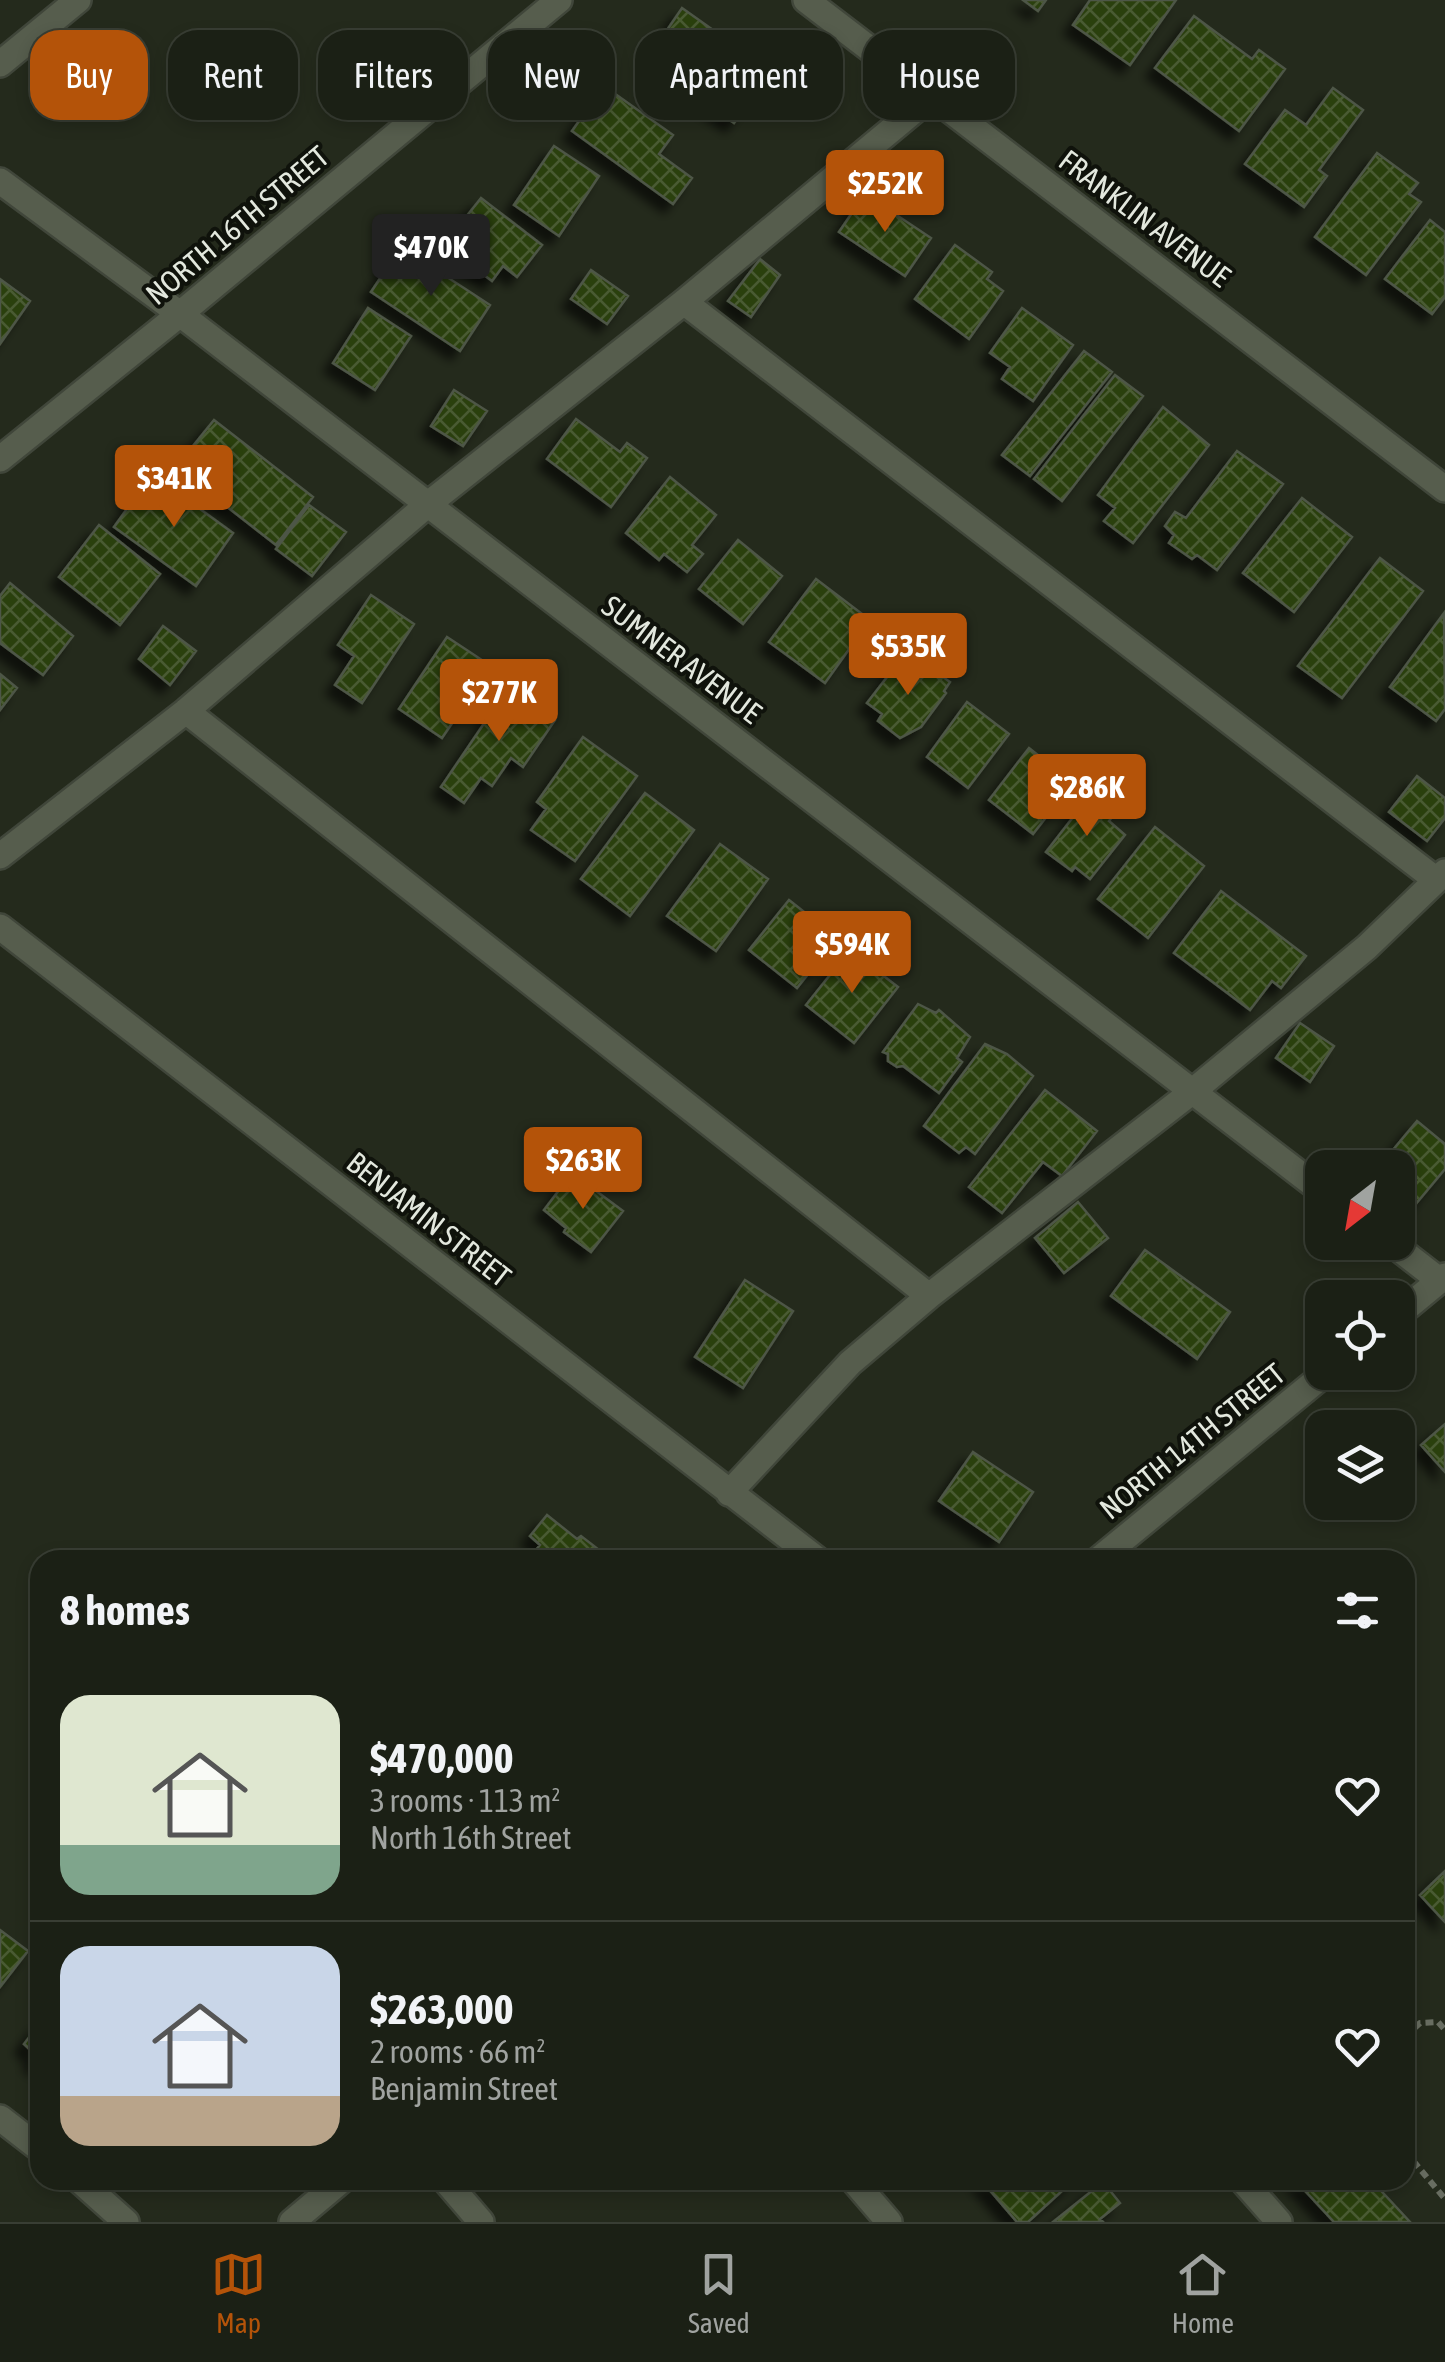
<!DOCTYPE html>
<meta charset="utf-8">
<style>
body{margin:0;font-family:"Asap Condensed",sans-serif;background:#282d22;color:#f1f3f6;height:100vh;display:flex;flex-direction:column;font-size:38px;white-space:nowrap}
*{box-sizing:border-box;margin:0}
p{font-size:32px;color:#a0a3a0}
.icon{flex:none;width:55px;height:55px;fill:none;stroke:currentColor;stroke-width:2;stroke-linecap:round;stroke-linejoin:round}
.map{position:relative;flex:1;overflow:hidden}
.side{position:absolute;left:30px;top:1550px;width:1385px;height:640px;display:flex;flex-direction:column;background:#1b2015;border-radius:30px;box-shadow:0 5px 15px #0003,0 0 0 2px #393e34}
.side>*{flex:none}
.top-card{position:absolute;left:30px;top:30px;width:1385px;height:90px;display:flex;gap:20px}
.needle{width:65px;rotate:211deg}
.fabs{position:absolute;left:1305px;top:1150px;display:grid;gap:20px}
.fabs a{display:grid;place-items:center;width:110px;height:110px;border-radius:20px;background:#1b2015;box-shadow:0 5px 15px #0003,0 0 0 2px #393e34;font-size:50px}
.price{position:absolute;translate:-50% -85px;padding:0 22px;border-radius:10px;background:#b45309;color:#fff;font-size:32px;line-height:65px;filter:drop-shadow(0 2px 5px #0008)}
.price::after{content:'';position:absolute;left:50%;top:60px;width:30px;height:22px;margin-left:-15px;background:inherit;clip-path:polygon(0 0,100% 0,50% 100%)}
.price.current{background:#222;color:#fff}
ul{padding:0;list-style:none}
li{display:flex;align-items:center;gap:30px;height:250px;padding:0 30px}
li+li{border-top:2px solid #393e34}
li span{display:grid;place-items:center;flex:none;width:280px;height:200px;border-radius:30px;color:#555}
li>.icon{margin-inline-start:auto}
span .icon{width:120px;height:120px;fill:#fffc;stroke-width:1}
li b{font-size:42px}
h2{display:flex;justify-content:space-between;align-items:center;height:120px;padding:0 30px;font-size:42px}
.chip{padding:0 35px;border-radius:30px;background:#1b2015;box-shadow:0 5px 15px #0003,0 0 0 2px #393e34;font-size:35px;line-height:90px}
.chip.current{background:#b45309;color:#fff}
.tabs{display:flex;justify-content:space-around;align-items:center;height:140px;border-top:2px solid #393e34;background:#1b2015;font-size:28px;color:#a0a3a0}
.tabs a{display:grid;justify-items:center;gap:5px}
.tabs .current{color:#b45309}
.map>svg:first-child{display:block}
.building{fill:url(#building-cross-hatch);stroke:#4e5646;stroke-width:2.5;filter:url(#shadow)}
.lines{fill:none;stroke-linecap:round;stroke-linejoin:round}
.minor-casing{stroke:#40463a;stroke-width:30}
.path{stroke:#686d61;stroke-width:6;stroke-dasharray:8 5;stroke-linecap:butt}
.minor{stroke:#565d4d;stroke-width:25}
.labels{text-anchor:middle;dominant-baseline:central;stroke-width:8;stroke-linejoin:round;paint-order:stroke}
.street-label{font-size:30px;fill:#e3e8de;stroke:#0f120b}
</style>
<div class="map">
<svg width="1445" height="2222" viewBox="0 0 1445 2222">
<defs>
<pattern id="building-cross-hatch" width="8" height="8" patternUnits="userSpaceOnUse" patternTransform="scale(2.5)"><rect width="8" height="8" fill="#2c3f10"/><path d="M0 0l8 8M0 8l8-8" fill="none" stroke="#4a5b32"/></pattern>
<filter id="shadow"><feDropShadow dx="-9" dy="9" stdDeviation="5" flood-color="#0009"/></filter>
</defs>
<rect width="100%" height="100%" fill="#242a1c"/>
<path class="building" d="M1023 0H1046L1038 11Z
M1090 0H1176L1130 65 1073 25Z
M682 8 771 71 734 123 655 67 672 43 663 36Z
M1194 16 1252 59 1259 50 1285 69 1239 131 1155 68Z
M604 86 673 135 659 154 692 178 673 204 572 131Z
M1333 88 1363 110 1319 170 1327 176 1304 207 1245 164 1285 110 1306 125Z
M554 146 599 176 559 236 514 205Z
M1377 153 1418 183 1409 194 1421 202 1366 275 1315 237Z
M865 194 931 238 905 276 839 232Z
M481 198 542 245 517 277 503 266 492 281 444 245Z
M1430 220 1445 232V297L1432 314 1385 279Z
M955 245 992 272 987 279 1003 291 969 339 915 299Z
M401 247 490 305 460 351 371 292Z
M760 259 780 275 751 317 728 301Z
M591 270 628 296 607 324 571 299Z
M0 279 30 301 0 344Z
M368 308 411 336 375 390 333 363Z
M1022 308 1073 345 1033 401 1002 379 1010 367 990 353Z
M1084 351 1112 372 1030 476 1002 455Z
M1115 375 1143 396 1062 501 1034 479Z
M454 390 487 411 463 446 431 426Z
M1163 407 1209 445 1133 543 1104 521 1115 508 1098 495Z
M576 419 620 452 627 443 647 458 611 507 547 459Z
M214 420 313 497 276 545 176 467Z
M1237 451 1283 484 1217 570 1197 555 1192 559 1169 543 1174 535 1165 526 1175 512 1186 518Z
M152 474 233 533 196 586 114 527Z
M670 477 716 515 692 545 703 554 687 572 664 554 659 560 626 533Z
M1302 498 1352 537 1294 612 1243 573Z
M309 505 346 532 312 576 276 549Z
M99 525 160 574 120 625 59 577Z
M738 540 782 576 743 624 699 589Z
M1380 558 1423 591 1342 698 1298 666Z
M816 579 870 620 825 683 769 642Z
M10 583 73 636 43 675 0 643V596Z
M371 595 414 624 362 703 335 685 354 656 338 645Z
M1444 613 1445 709 1436 721 1390 687Z
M163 626 196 651 170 685 139 659Z
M447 637 491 666 442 738 399 709Z
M901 659 919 672 925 664 950 682 944 691 946 693 921 727 900 738 878 721 882 714 867 703Z
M0 674 17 688 0 710Z
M508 688 555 720 523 767 511 758 492 786 481 778 464 803 441 787Z
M967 702 1009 734 968 788 927 757Z
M583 737 637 776 575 861 531 830 546 809 537 802Z
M1029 748 1073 783 1033 834 989 800Z
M1417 776 1445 798V818L1427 841 1389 812Z
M645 793 694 830 630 916 581 879Z
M1091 794 1115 813 1109 821 1125 835 1090 879 1075 867 1072 871 1046 852Z
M1155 827 1204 866 1148 938 1098 899Z
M720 844 768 879 716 951 667 916Z
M1221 891 1306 956 1281 988 1272 981 1250 1010 1174 953Z
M789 900 837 938 797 988 749 950Z
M850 950 898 987 854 1043 806 1005Z
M918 1004 936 1013 939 1010 970 1037 957 1058 962 1062 939 1093 903 1066 897 1067 888 1061V1054L883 1052Z
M1300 1023 1334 1046 1310 1082 1276 1058Z
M985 1044 1007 1054 1033 1076 975 1154 966 1147 959 1153 924 1126Z
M1045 1090 1097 1131 1062 1176 1043 1162 1002 1213 969 1187Z
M1417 1121 1445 1144V1169L1415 1205 1398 1189 1403 1179 1398 1174V1168H1389L1383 1162Z
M572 1173 623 1211 591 1252 564 1232 566 1228 544 1210Z
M1078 1202 1108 1238 1064 1273 1035 1238Z
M1145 1250 1230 1312 1197 1359 1111 1296Z
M745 1280 793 1311 743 1388 695 1357Z
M1445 1424V1472L1421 1445Z
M973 1452 1033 1492 999 1542 939 1501Z
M547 1515 577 1539 581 1536 607 1556 603 1560H528L540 1545 530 1536Z
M1445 1871V1922L1420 1895Z
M0 1930 28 1951 0 1987Z
M40 2023V2067L32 2060 37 2056 24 2044Z
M981 2180H1074L1028 2222H1017Z
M1295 2180H1371L1410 2222H1334Z
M1103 2182 1120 2203 1100 2219 1103 2222H1053Z"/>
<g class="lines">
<defs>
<path id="minor" d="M806 0 1445 489
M0 64 78 0
M0 181 180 314 1322 1191
M684 302 1435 879
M0 459 180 314 559 0
M186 711 929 1296
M0 856 186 711 427 505 684 302 932 96
M0 927 818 1560
M1390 1242 1439 1280
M1398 1315 1445 1276
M729 1493 850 1363 929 1296 1193 1091 1367 947 1445 872
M1098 1560 1327 1372
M0 2118 40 2149
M79 2180 126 2222
M445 2180 481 2222
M853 2180 889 2222
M1242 2180 1279 2222
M292 2222 342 2180"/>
</defs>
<use href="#minor" class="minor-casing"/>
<path class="path" d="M1405 2037 1420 2023 1438 2022 1445 2030
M1405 2151 1445 2199"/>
<use href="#minor" class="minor"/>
</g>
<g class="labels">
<g class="street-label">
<text transform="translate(1145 218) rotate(37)">FRANKLIN AVENUE</text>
<text transform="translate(237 225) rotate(-40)">NORTH 16TH STREET</text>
<text transform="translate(682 659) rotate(37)">SUMNER AVENUE</text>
<text transform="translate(429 1219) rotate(38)">BENJAMIN STREET</text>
<text transform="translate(1192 1441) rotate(-39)">NORTH 14TH STREET</text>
</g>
</g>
</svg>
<div class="fabs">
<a><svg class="needle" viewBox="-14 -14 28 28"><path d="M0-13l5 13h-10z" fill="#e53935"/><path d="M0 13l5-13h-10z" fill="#a0a3a0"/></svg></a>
<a><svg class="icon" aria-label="locate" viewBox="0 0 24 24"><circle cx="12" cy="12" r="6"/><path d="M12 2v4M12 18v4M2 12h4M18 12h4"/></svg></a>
<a><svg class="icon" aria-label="layers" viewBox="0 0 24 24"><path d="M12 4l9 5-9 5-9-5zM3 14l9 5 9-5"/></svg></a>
</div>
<b class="price" style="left:885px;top:235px">$252K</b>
<b class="price current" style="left:431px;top:299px">$470K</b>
<b class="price" style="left:174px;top:530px">$341K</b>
<b class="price" style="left:908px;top:698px">$535K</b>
<b class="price" style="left:499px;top:744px">$277K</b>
<b class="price" style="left:1087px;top:839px">$286K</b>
<b class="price" style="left:852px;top:996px">$594K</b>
<b class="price" style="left:583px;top:1212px">$263K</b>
<div class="top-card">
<a class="chip current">Buy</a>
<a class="chip">Rent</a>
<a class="chip">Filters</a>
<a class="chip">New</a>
<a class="chip">Apartment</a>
<a class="chip">House</a>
</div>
<section class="side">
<h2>8 homes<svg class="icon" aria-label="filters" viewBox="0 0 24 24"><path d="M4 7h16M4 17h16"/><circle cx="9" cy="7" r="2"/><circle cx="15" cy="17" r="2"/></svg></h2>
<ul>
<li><span style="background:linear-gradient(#dfe7d0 75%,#7fa58c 0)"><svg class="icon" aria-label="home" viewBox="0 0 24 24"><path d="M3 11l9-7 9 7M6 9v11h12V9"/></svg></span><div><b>$470,000</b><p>3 rooms · 113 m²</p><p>North 16th Street</p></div><svg class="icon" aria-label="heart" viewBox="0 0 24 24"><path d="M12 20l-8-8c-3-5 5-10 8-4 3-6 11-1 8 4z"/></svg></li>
<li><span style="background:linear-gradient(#c9d6e8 75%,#b9a48a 0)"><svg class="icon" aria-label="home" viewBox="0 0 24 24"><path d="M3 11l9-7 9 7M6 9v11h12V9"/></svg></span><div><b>$263,000</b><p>2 rooms · 66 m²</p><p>Benjamin Street</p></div><svg class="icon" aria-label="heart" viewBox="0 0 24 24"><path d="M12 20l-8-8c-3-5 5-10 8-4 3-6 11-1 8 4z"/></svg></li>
</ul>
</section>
</div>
<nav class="tabs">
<a class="current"><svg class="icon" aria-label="map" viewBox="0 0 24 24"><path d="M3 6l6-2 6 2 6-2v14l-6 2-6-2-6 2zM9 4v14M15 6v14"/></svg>Map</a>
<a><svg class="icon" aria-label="saved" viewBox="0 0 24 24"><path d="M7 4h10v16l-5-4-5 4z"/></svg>Saved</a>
<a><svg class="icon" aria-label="home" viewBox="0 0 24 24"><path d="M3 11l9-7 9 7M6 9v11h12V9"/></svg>Home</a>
</nav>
